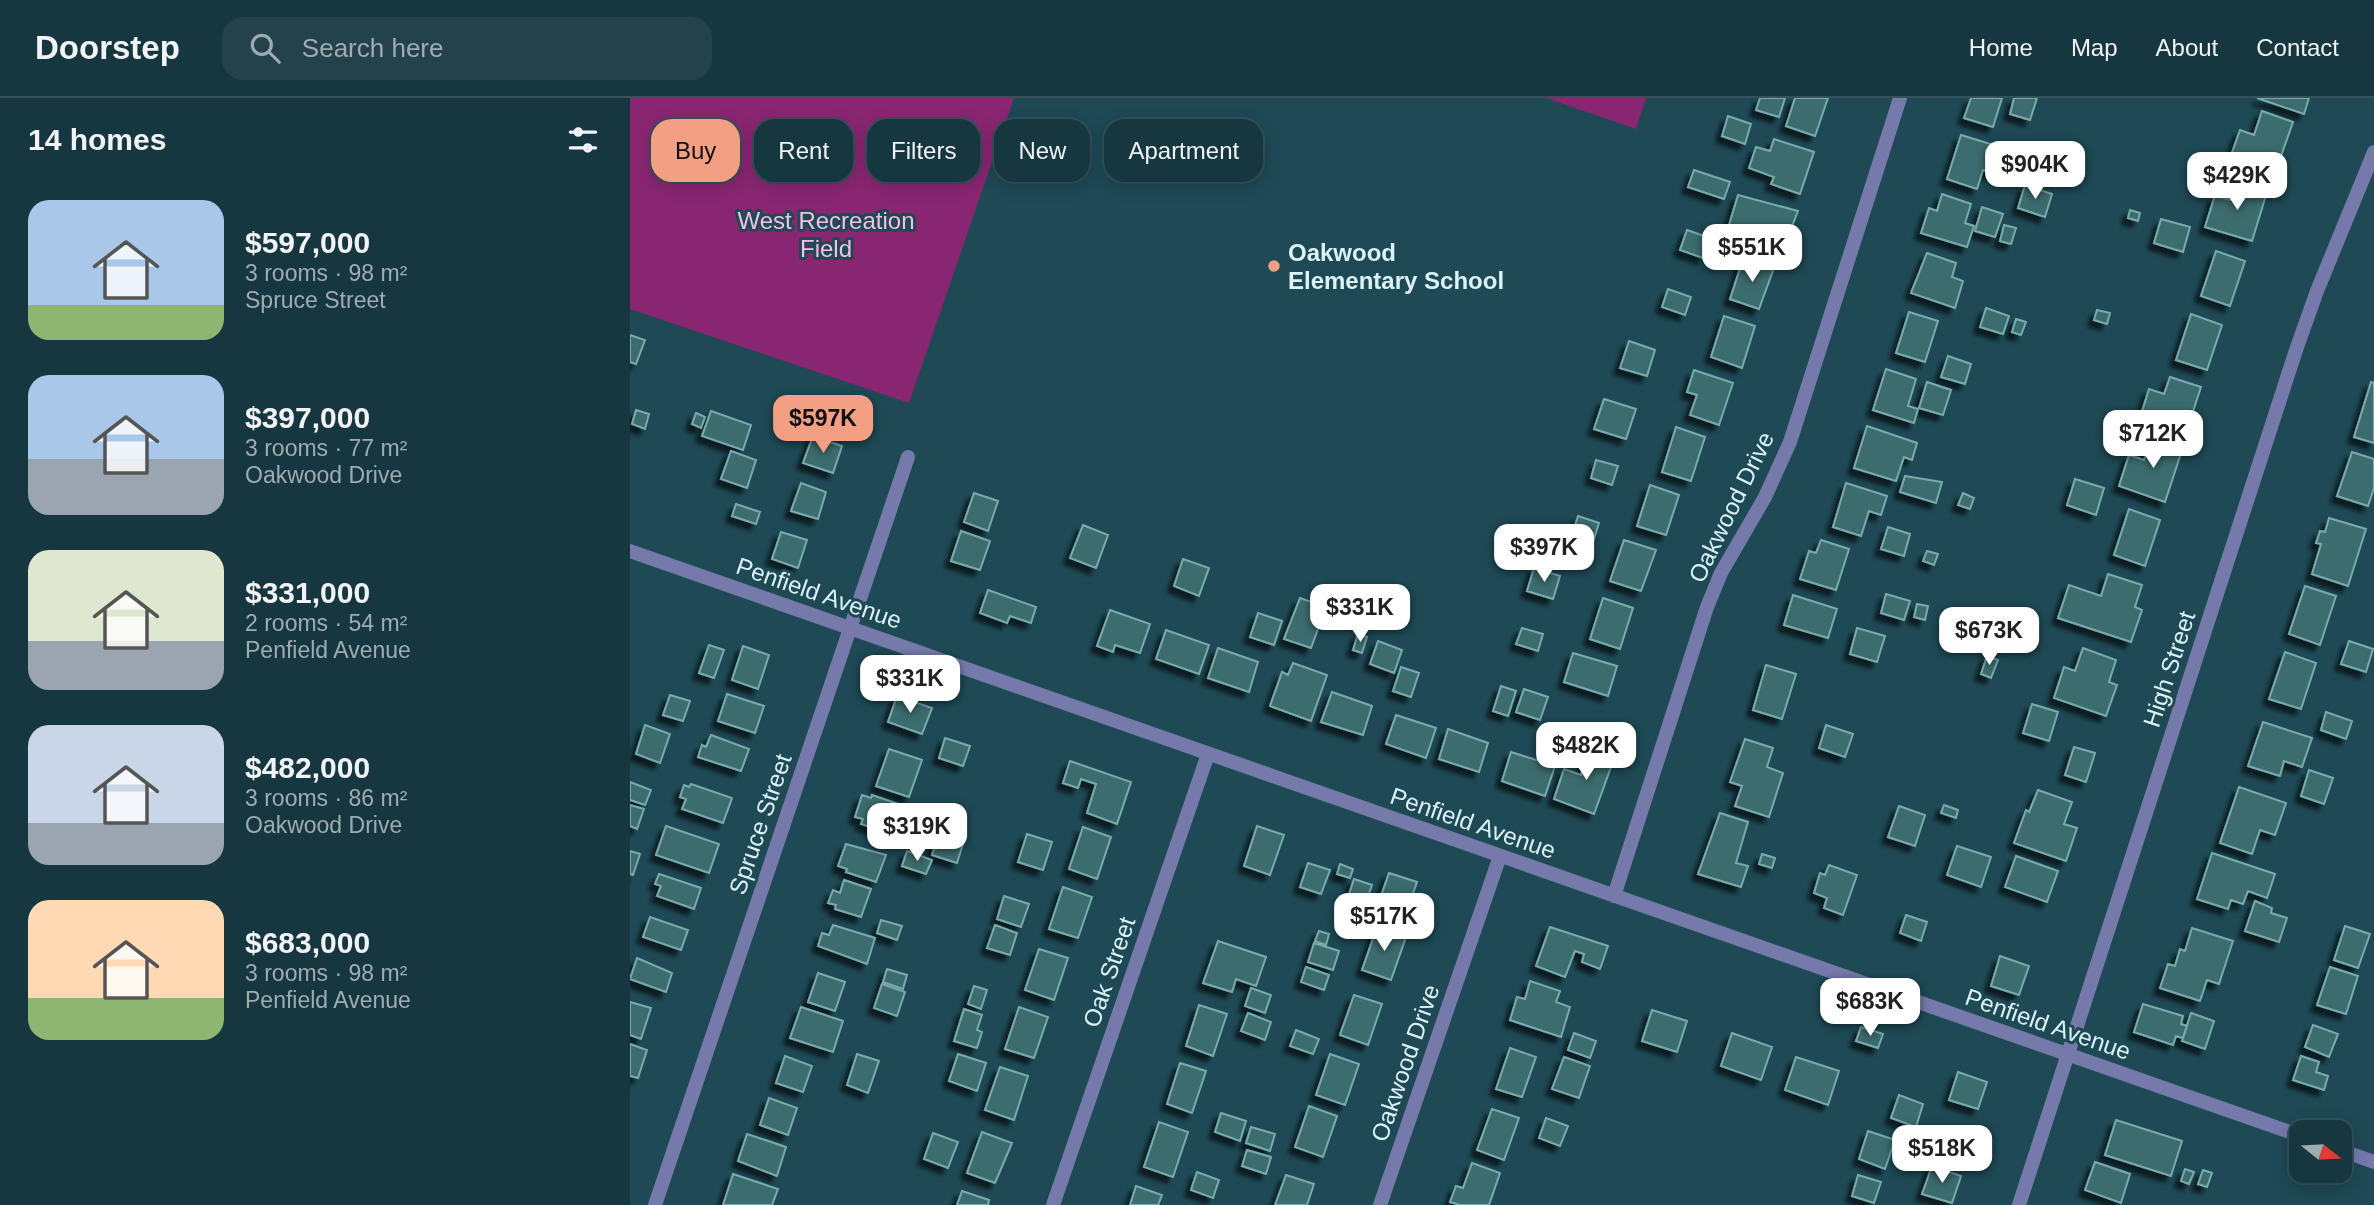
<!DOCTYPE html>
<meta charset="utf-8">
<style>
body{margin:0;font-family:Helvetica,sans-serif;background:#23424b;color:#f1f3f6;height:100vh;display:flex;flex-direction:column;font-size:26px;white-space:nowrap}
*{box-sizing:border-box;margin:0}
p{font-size:23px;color:#9eacb1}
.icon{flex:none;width:38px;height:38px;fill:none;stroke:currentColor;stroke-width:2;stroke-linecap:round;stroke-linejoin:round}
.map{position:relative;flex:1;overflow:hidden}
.sheet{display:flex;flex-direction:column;background:#163740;width:630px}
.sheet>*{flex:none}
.hud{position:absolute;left:21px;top:21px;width:665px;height:63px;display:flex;gap:14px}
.needle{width:46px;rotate:108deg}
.controls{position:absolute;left:1659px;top:1022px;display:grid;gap:14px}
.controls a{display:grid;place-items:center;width:63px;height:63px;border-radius:14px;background:#163740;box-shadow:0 4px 18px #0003,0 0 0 2px #355159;font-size:35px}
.price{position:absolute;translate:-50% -60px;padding:0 16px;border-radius:14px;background:#fff;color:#222;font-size:23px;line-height:46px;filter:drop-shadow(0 2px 4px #0008)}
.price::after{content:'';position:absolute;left:50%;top:42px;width:21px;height:16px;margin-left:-10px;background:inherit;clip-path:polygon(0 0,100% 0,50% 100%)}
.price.active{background:#f39f84;color:#111}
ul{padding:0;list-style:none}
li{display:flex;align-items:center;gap:21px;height:175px;padding:0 28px}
li span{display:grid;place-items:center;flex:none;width:196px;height:140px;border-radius:21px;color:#555}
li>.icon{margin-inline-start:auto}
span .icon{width:84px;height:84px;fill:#fffc;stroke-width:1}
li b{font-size:30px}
h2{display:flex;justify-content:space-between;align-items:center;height:84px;padding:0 28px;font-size:30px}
.tag{padding:0 24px;border-radius:21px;background:#163740;box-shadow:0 4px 18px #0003,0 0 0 2px #355159;font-size:24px;line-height:63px}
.tag.active{background:#f39f84;color:#111}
header{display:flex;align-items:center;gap:42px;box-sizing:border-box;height:98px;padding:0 35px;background:#163740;border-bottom:2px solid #355159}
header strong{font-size:33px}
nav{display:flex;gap:38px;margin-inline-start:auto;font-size:24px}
.search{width:490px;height:63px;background:#23424b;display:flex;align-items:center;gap:18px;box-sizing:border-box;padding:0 24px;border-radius:21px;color:#9eacb1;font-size:26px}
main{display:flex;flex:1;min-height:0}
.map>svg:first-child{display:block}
.green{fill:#892672}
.building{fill:#3d6c6e;stroke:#79aaac;stroke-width:2;filter:url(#shadow)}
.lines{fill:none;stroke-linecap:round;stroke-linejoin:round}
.street{stroke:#757aab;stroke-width:14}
.poi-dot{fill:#f39f84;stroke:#1e4955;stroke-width:2.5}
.labels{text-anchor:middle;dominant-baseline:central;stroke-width:6;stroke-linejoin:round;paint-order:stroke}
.park-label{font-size:24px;fill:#f5bee3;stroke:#1e4955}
.poi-label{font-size:24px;font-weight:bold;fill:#dbf2f9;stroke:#1e4955;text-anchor:start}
.street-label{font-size:24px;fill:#dbf2f9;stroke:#1e4955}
</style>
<header>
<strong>Doorstep</strong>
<div class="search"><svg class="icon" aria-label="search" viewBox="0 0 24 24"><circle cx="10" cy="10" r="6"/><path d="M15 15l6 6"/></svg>Search here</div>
<nav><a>Home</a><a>Map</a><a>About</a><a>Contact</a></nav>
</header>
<main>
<section class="sheet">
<h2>14 homes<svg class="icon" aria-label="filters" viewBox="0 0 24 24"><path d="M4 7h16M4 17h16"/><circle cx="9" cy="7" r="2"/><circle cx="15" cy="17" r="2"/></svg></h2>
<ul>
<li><span style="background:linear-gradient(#a9c7e8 75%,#8fb573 0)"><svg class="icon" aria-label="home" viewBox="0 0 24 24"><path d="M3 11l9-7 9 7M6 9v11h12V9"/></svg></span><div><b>$597,000</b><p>3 rooms · 98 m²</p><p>Spruce Street</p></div></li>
<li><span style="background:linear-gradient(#a9c7e8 60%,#9aa5b1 0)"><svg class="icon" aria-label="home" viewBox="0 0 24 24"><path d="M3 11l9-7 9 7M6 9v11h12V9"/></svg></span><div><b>$397,000</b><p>3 rooms · 77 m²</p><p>Oakwood Drive</p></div></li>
<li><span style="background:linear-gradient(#dfe7d0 65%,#9aa5b1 0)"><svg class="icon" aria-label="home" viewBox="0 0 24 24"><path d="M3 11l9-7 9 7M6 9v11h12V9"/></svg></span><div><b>$331,000</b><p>2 rooms · 54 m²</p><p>Penfield Avenue</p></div></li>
<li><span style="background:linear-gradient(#c9d6e8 70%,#9aa5b1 0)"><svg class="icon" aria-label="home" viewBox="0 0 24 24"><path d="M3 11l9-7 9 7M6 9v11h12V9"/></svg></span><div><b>$482,000</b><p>3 rooms · 86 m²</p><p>Oakwood Drive</p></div></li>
<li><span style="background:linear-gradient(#ffd9b3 70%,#8fb573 0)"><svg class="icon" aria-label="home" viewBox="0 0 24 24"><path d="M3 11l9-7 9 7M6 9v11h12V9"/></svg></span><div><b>$683,000</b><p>3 rooms · 98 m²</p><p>Penfield Avenue</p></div></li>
</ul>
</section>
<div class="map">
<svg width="1744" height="1107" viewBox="0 0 1744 1107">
<defs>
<filter id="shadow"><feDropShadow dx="-6" dy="6" stdDeviation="2" flood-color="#0009"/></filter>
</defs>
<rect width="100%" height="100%" fill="#1e4955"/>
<path class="green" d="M0 0H384L279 305 0 211Z
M916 0H1016L1006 31Z"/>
<path class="building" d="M1130 0H1155L1149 19 1126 12Z
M1165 0H1198L1185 38 1156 28Z
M1341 0H1372L1363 29 1334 20Z
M1384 0H1407L1400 22 1380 16Z
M1627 0H1679L1674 16Z
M1632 13 1663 24 1644 78 1599 63 1610 32 1624 37Z
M1098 18 1121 26 1115 46 1092 38Z
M1331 37 1383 53 1374 79 1353 72 1347 91 1317 81Z
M1144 41 1184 54 1170 96 1141 86 1144 79 1119 70 1126 49 1140 53Z
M1064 72 1100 84 1094 101 1058 89Z
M1606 85 1637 94 1622 143 1575 129 1585 97 1600 102Z
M1395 87 1422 96 1415 119 1388 110Z
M1312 96 1341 106 1335 125 1344 128 1337 149 1291 135 1299 110 1307 113Z
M1108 97 1168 113 1152 154 1096 137Z
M1352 109 1373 116 1365 139 1345 133Z
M1500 112 1510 115 1508 123 1498 120Z
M1531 121 1560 129 1553 154 1524 145Z
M1374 127 1386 130 1381 146 1370 143Z
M1057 132 1080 140 1073 160 1050 152Z
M1586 153 1615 163 1600 208 1571 198Z
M1297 155 1326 165 1322 179 1333 183 1325 210 1281 195Z
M1113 161 1144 170 1129 211 1100 201Z
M1038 191 1061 199 1055 217 1032 209Z
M1356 210 1379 218 1373 236 1350 229Z
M1467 212 1480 215 1477 226 1464 222Z
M1279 214 1308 223 1295 264 1266 255Z
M1561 216 1592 227 1577 272 1546 262Z
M1094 218 1125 228 1112 270 1081 259Z
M1386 221 1396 224 1391 237 1382 234Z
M0 237 15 242 6 266 0 264Z
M999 243 1025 252 1017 278 990 270Z
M1318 258 1341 266 1335 286 1311 279Z
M1256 271 1286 281 1278 308 1288 311 1284 325 1243 312Z
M1064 272 1103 285 1089 327 1060 317 1067 297 1057 294Z
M1540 279 1571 289 1555 338 1509 323 1519 291 1534 296Z
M1297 284 1321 292 1313 317 1289 310Z
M1741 284 1744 285V345L1724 339Z
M974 301 1006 311 996 341 964 331Z
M6 312 19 316 15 331 2 326Z
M81 313 121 327 113 352 72 338Z
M66 315 75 319 71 330 62 326Z
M1237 328 1287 345 1282 362 1274 359 1266 383 1224 370Z
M1046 329 1075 339 1061 383 1032 374Z
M183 338 212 348 203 375 173 365Z
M1522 338 1553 349 1535 404 1489 388 1499 357 1514 362Z
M101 353 126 362 117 390 91 381Z
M1722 354 1744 361V390L1738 408 1707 398Z
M966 362 988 368 982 387 961 380Z
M1275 378 1312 384 1306 405 1270 394Z
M1445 381 1474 390 1466 417 1437 407Z
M171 385 196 394 188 421 161 413Z
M1216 385 1257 398 1251 417 1239 413 1231 438 1203 429Z
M1020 387 1049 397 1036 437 1007 428Z
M344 395 368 403 358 433 334 424Z
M1333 395 1344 400 1340 411 1328 407Z
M106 406 130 414 126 426 102 418Z
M1499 411 1530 422 1515 468 1484 457Z
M948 418 969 425 963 444 942 437Z
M1699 420 1736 431 1718 488 1682 476 1691 446 1686 445 1690 433 1695 434Z
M453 427 478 437 466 470 440 460Z
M1258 429 1280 436 1274 458 1251 451Z
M331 433 360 443 350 472 321 463Z
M151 434 177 442 168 470 142 461Z
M994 442 1026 452 1011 493 980 483Z
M1191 442 1219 451 1206 492 1170 481 1179 453 1186 455Z
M1297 453 1308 456 1304 467 1293 463Z
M553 461 579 470 569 498 544 488Z
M904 470 930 478 923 501 897 493Z
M1478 476 1512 487 1505 509 1512 512 1501 544 1428 520 1439 487 1471 498Z
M1675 488 1706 498 1690 547 1659 536Z
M358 492 406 509 401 525 380 518 377 525 350 515Z
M1256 496 1280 503 1274 522 1251 515Z
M1163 497 1207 511 1198 540 1154 527Z
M670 500 696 509 681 550 654 541Z
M973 500 1003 510 990 551 960 541Z
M1287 506 1298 508 1295 522 1284 519Z
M480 512 520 526 510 555 485 547 483 554 467 548Z
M628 515 652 523 644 547 620 539Z
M892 530 913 536 908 553 886 546Z
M1227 530 1255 538 1247 564 1220 556Z
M536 532 579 547 569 576 526 561Z
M728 536 737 539 732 555 723 552Z
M748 543 772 552 764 575 740 566Z
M1719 543 1743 551 1736 574 1711 566Z
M79 547 94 552 84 580 69 575Z
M113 548 139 557 128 591 102 582Z
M588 550 628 564 619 594 578 580Z
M1453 550 1486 562 1479 584 1487 587 1476 618 1424 600 1434 569 1445 573Z
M1655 554 1686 565 1671 611 1639 601Z
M943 555 987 568 978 598 934 584Z
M1357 558 1368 562 1361 580 1351 576Z
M663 565 697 577 681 623 640 608 652 574 658 577Z
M1136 567 1166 576 1152 621 1123 612Z
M771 569 789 575 781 599 763 593Z
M871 588 886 593 878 618 863 613Z
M894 591 918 599 910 622 886 614Z
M702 594 742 608 733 637 691 624Z
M97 596 134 608 125 635 88 623Z
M40 597 60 603 53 623 33 617Z
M267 598 302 610 292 636 258 624Z
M1402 606 1428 614 1419 643 1393 635Z
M1696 614 1722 623 1716 641 1691 632Z
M766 617 806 630 796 660 756 646Z
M1633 624 1682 640 1672 669 1654 663 1650 678 1618 668Z
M15 627 40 636 30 665 6 656Z
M1196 627 1223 636 1215 659 1189 650Z
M818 631 858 645 849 674 809 661Z
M81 637 119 651 111 673 68 659 72 647 76 649Z
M315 640 340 648 333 668 309 660Z
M1115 641 1143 650 1137 669 1153 675 1139 719 1105 708 1112 688 1100 684Z
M961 649 985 658 964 716 924 701 934 671 951 677Z
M1444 649 1465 655 1456 684 1435 677Z
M259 651 292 662 279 699 246 688Z
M881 654 925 668 915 698 872 683Z
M440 663 501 684 487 726 457 715 466 686 451 681 448 690 433 685Z
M1679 672 1703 680 1694 706 1671 698Z
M0 684 21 692 15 707 0 702Z
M61 686 102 700 93 725 52 711 56 701 50 699 54 687 59 689Z
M1609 689 1656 705 1645 737 1630 732 1622 756 1590 745Z
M1408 692 1442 704 1434 726 1447 730 1436 763 1384 745 1396 712 1399 714Z
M232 697 241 700 242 697 286 712 276 741 231 726 233 721 225 719Z
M0 707 14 711 7 731 0 728Z
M1314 707 1328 712 1326 720 1311 715Z
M1269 708 1295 717 1285 748 1258 739Z
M1090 715 1118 724 1106 765 1118 768 1111 789 1068 776Z
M36 728 89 746 79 775 26 757Z
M627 728 654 737 640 777 614 768Z
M453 729 481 739 467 781 439 771Z
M397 736 422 744 413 772 388 764Z
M308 738 333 746 327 765 302 757Z
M216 746 256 757 246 784 216 774 217 771 208 768Z
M1327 748 1361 759 1351 789 1317 777Z
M0 753 10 756 3 777 0 776Z
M277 753 302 762 296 776 272 768Z
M1582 755 1645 776 1637 800 1618 793 1613 806 1601 802 1598 811 1567 801Z
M1132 756 1145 760 1142 770 1129 766Z
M1386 758 1428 773 1417 804 1375 789Z
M678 765 700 772 691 796 670 789Z
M710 766 723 771 720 780 707 776Z
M1199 767 1227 777 1213 817 1194 810 1197 800 1184 795 1190 775 1195 777Z
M759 775 787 784 773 825 745 815Z
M29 776 71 790 64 811 27 798 31 788 25 786Z
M724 781 742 787 734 811 716 805Z
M214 782 241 791 231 819 205 811 206 807 198 805 203 792 210 795Z
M433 789 462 799 448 840 419 831Z
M374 798 399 806 391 829 367 821Z
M1625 803 1642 810 1641 815 1657 820 1649 844 1615 833Z
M1276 817 1297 824 1291 843 1270 835Z
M20 819 58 832 51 852 13 839Z
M251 822 272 828 267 842 247 835Z
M203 827 245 840 237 866 188 848 192 835 199 837Z
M365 827 387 835 380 857 357 850Z
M1715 828 1740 836 1728 870 1704 862Z
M747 829 776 839 761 882 732 872Z
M920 829 978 848 970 871 952 864 954 856 945 853 935 879 906 868Z
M1562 830 1603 843 1589 886 1577 882 1570 903 1530 890 1538 866 1545 868 1550 851 1555 853Z
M689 833 699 836 696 847 685 843Z
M588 843 636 859 626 888 606 881 602 894 573 885Z
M684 845 709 853 703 872 678 864Z
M409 851 438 860 424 902 395 892Z
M1370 858 1399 868 1389 897 1361 888Z
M7 860 42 875 36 894 0 881Z
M676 869 699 877 694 892 671 884Z
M1700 869 1728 878 1716 916 1687 907Z
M257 871 277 877 273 891 253 884Z
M188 875 215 884 205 913 178 904Z
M900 883 930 893 926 904 940 909 931 939 880 922 887 899 895 901Z
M252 886 275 894 267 918 244 910Z
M344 888 357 892 351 911 338 906Z
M621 890 641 897 635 915 615 908Z
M724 897 752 906 738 947 710 937Z
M0 904 21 910 11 941 0 937Z
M1513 906 1553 918 1551 926 1557 928 1553 940 1546 938 1543 947 1504 934Z
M569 907 597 916 583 958 556 948Z
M171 909 213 923 203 954 160 940Z
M389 909 418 919 404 960 375 951Z
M334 911 352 917 347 932 352 934 347 950 324 943Z
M1022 912 1057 923 1047 954 1012 943Z
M618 915 641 924 635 942 611 933Z
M1561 915 1584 923 1575 951 1552 943Z
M1683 927 1708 936 1699 959 1675 949Z
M1231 929 1253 936 1248 950 1226 943Z
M666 932 689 941 683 956 660 948Z
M944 935 966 943 960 960 938 952Z
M1102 935 1142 949 1131 982 1091 968Z
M0 946 17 952 8 980 0 978Z
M880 950 906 959 892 999 866 991Z
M227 956 249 963 238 995 217 987Z
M328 956 356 965 347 993 319 983Z
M700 956 729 966 715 1007 686 997Z
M155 958 182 968 173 994 146 985Z
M1671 958 1689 964 1686 974 1698 978 1694 992 1663 982Z
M934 959 960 968 949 1000 922 991Z
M1166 959 1209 973 1198 1007 1155 992Z
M550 965 576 973 562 1015 537 1006Z
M370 969 398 978 384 1022 355 1012Z
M1328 974 1357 984 1348 1011 1319 1002Z
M1269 997 1293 1006 1286 1029 1261 1020Z
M139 1000 167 1010 158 1037 130 1027Z
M679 1008 707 1018 693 1059 665 1049Z
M862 1011 889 1020 874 1062 847 1052Z
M591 1015 616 1023 610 1043 585 1034Z
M916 1020 938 1028 930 1048 909 1040Z
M1486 1022 1552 1043 1541 1078 1475 1057Z
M529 1024 558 1034 543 1079 514 1069Z
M621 1029 645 1036 640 1053 616 1045Z
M1238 1033 1265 1042 1255 1071 1229 1061Z
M352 1034 382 1045 365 1085 337 1075Z
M303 1035 328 1044 318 1070 294 1061Z
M117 1036 156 1049 147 1078 108 1063Z
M617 1052 641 1059 636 1076 612 1068Z
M1465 1064 1500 1076 1491 1105 1455 1092Z
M842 1065 870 1075 859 1107H830L820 1104 826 1088 833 1090Z
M1302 1068 1331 1078 1322 1105 1292 1096Z
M1555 1071 1564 1074 1559 1086 1551 1083Z
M1573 1072 1582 1075 1577 1089 1568 1086Z
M567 1074 589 1082 583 1100 561 1092Z
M103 1076 148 1091 142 1107H93Z
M656 1077 684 1086 677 1107H645Z
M1228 1077 1251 1084 1244 1105 1222 1098Z
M506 1088 532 1097 528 1107H500Z
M332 1093 359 1102 358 1107H327Z"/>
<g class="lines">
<path class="street" d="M0 453 1671 1038
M984 798 1077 509 1091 475 1135 399 1160 344 1270 0
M1710 1052 1744 1064
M25 1107 278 359
M423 1107 578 656
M750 1107 870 758
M1389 1107 1666 252 1687 193 1744 54"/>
</g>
<circle class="poi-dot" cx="644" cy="168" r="7"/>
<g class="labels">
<g class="park-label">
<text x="196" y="122">West Recreation<tspan x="196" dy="28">Field</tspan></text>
</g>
<g class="poi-label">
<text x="658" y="154">Oakwood<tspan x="658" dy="28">Elementary School</tspan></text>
</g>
<g class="street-label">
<text transform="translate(1101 409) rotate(-64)">Oakwood Drive</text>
<text transform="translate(189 495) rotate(19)">Penfield Avenue</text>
<text transform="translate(1539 571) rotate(-72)">High Street</text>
<text transform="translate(843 725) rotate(19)">Penfield Avenue</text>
<text transform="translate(130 726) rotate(-71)">Spruce Street</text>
<text transform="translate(479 874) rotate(-71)">Oak Street</text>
<text transform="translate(1418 926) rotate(19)">Penfield Avenue</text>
<text transform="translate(775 965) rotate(-71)">Oakwood Drive</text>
</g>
</g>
</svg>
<div class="controls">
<a><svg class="needle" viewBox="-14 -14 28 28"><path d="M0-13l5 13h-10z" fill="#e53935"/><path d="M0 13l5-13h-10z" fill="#9eacb1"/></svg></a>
</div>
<b class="price" style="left:1405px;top:103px">$904K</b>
<b class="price" style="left:1607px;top:114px">$429K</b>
<b class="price" style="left:1122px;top:186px">$551K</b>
<b class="price active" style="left:193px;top:357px">$597K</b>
<b class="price" style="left:1523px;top:372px">$712K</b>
<b class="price" style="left:914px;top:486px">$397K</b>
<b class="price" style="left:730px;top:546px">$331K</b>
<b class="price" style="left:1359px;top:569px">$673K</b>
<b class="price" style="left:280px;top:617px">$331K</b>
<b class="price" style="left:956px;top:684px">$482K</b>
<b class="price" style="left:287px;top:765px">$319K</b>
<b class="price" style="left:754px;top:855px">$517K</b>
<b class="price" style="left:1240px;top:940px">$683K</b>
<b class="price" style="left:1312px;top:1087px">$518K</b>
<div class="hud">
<a class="tag active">Buy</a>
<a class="tag">Rent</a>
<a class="tag">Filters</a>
<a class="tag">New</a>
<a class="tag">Apartment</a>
</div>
</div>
</main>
